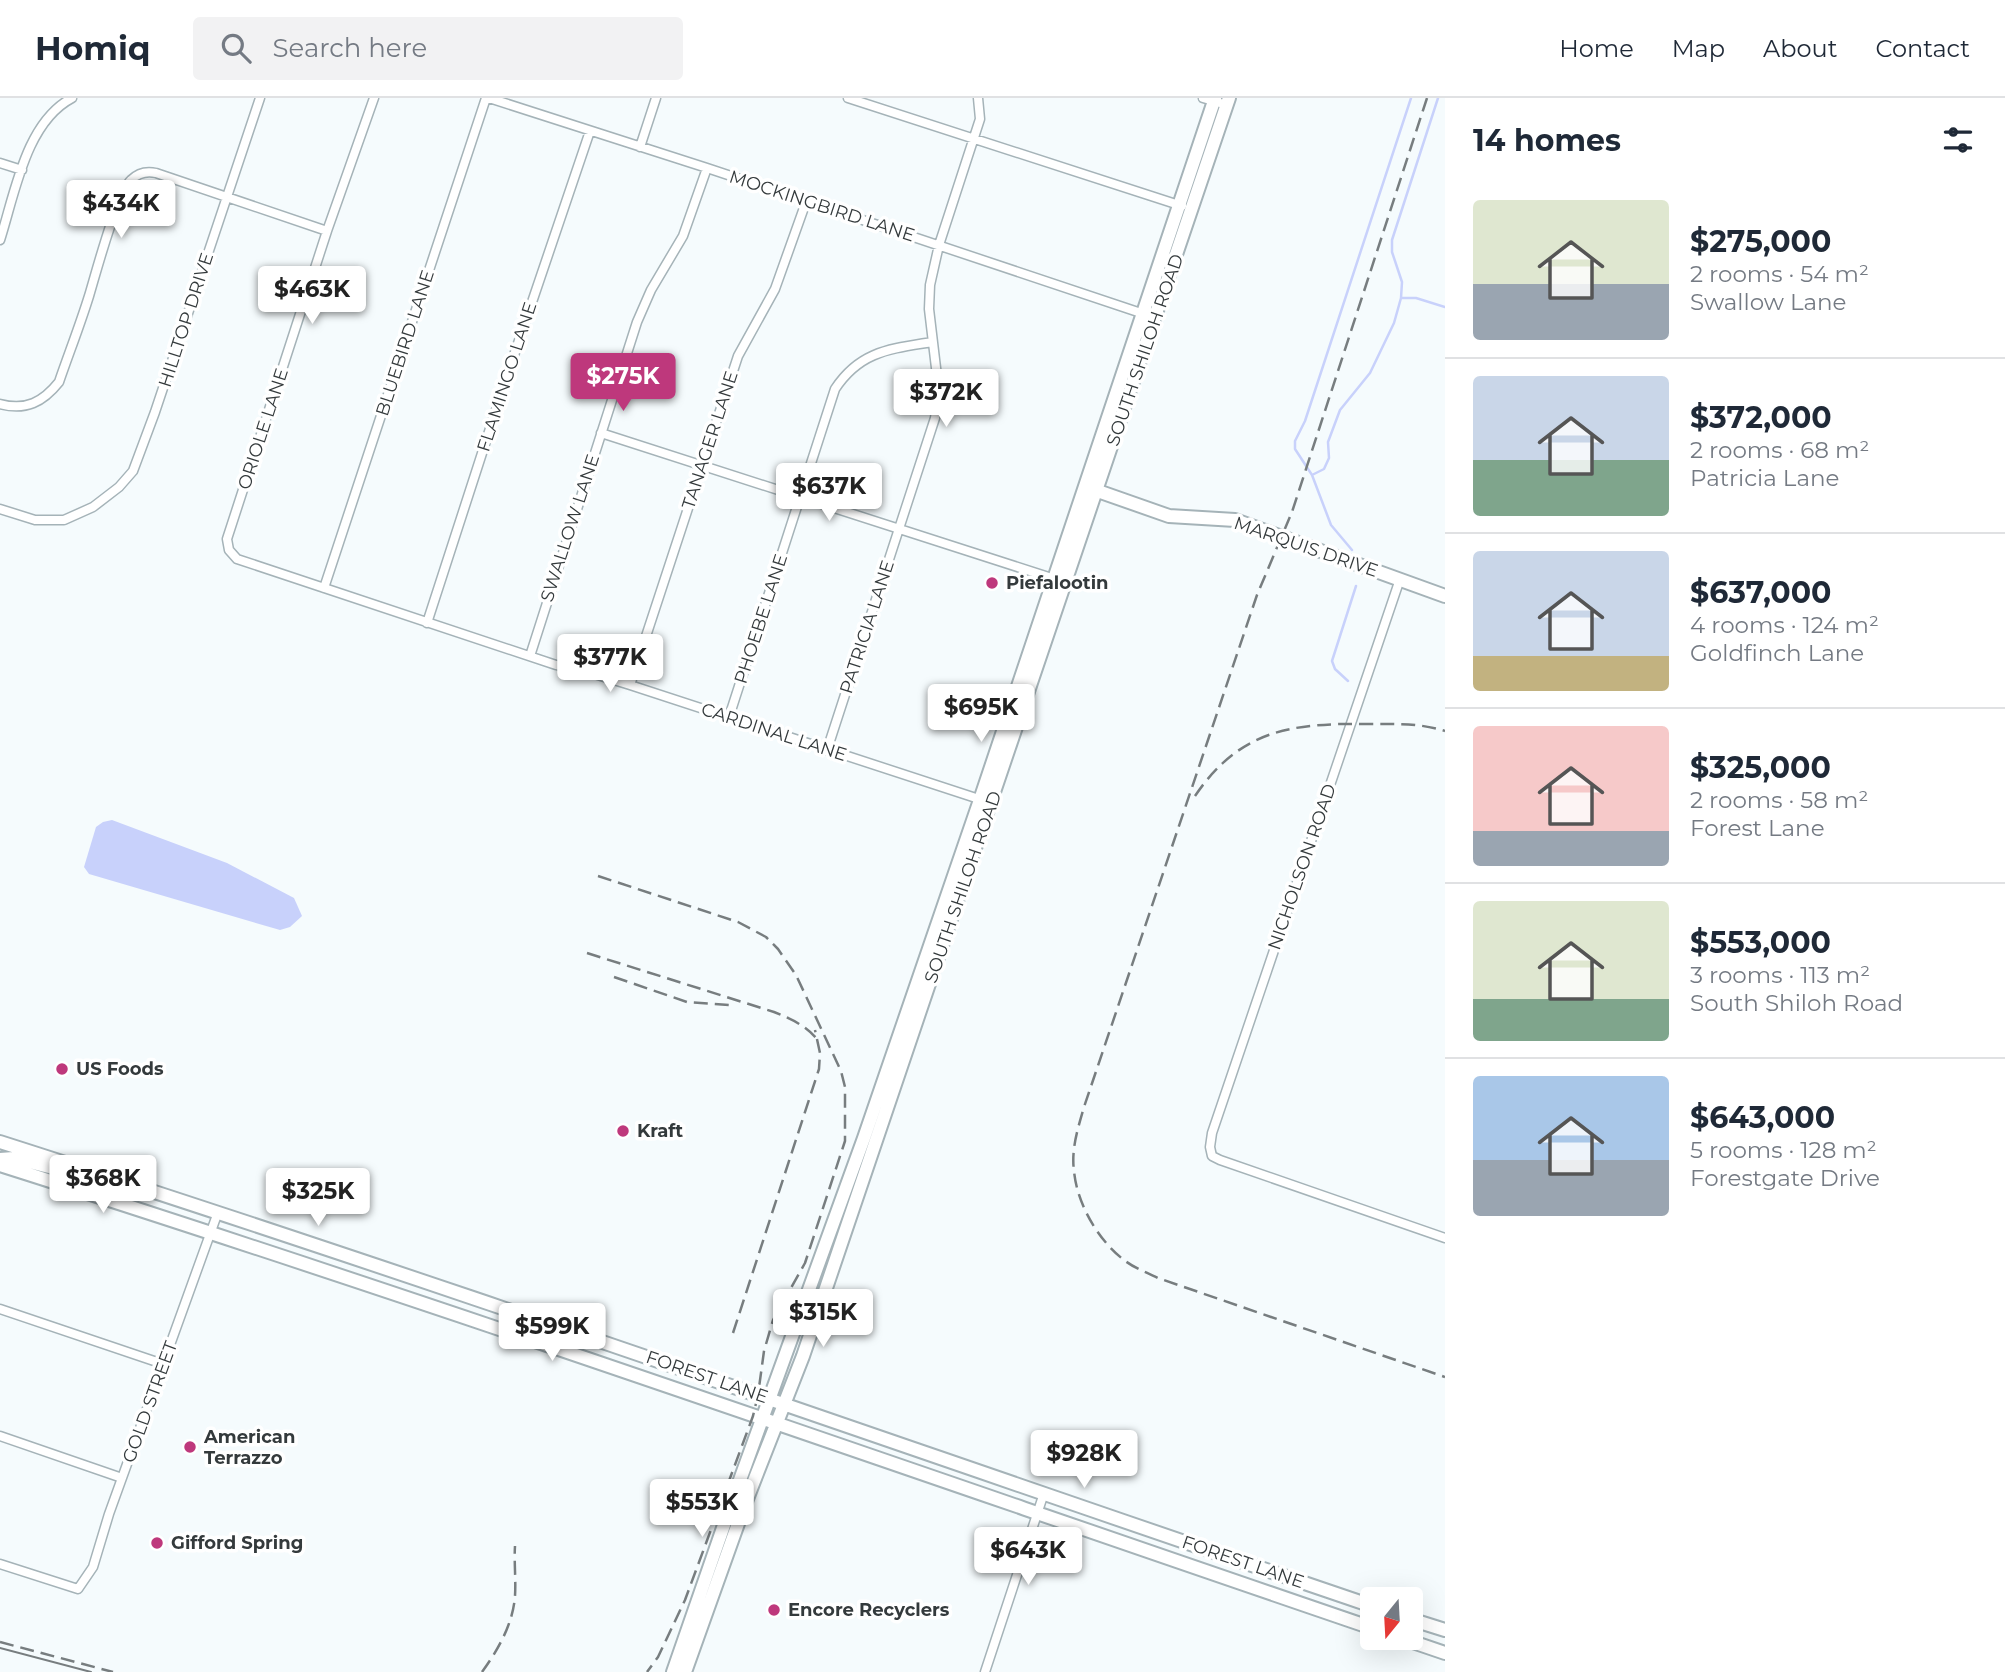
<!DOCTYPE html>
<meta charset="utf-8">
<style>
body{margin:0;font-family:Montserrat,sans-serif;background:#f2f2f3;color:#1f2937;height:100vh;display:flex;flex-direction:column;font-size:26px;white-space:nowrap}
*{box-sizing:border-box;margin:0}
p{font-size:23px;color:#747a83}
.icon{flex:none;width:38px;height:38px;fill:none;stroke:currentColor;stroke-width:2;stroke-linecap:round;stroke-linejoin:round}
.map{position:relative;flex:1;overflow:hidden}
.drawer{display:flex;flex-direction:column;background:#fff;width:560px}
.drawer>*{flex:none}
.needle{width:46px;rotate:198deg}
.fabs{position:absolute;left:1360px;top:1489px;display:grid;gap:14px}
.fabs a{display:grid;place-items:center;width:63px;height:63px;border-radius:7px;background:#fff;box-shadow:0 7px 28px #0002;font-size:35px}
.price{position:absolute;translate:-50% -60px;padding:0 16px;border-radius:7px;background:#fff;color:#222;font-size:23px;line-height:46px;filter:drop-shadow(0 2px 4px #0008)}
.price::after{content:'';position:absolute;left:50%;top:42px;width:21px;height:16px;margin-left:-10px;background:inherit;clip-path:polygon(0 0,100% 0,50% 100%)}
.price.active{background:#be387c;color:#fff}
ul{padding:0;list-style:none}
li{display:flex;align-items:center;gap:21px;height:175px;padding:0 28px}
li+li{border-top:2px solid #e0e1e3}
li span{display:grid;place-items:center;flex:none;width:196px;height:140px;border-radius:7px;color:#555}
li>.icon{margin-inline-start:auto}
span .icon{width:84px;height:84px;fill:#fffc;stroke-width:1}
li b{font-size:30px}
h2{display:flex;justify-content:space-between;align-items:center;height:84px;padding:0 28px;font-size:30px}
header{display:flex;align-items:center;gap:42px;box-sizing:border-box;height:98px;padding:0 35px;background:#fff;border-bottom:2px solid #e0e1e3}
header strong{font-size:33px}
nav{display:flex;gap:38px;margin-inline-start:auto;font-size:24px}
.search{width:490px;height:63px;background:#f2f2f3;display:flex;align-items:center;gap:18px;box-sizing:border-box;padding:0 24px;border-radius:7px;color:#747a83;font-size:26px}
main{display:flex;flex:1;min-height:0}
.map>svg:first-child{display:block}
.water{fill:#c8d1fb}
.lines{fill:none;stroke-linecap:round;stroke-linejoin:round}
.stream{stroke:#c8d1fb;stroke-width:2.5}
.street-casing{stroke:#a5b3b8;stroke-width:11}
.secondary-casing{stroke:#a5b3b8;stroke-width:16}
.street{stroke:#fff;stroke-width:8}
.secondary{stroke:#fff;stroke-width:12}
.tram{stroke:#777d7f;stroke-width:2}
.rail{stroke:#777d7f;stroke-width:2.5;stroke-dasharray:14 7;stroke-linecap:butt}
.poi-dot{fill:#be387c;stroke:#fff;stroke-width:2.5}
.labels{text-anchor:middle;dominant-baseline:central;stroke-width:7;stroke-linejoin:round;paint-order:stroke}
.street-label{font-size:18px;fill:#343a3c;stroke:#fff}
.poi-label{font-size:18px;font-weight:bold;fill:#343a3c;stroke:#fff;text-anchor:start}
</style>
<header>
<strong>Homiq</strong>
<div class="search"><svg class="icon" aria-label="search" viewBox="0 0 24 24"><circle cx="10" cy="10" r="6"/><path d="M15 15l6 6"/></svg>Search here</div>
<nav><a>Home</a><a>Map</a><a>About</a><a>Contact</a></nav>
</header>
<main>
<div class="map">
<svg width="1445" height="1574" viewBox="0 0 1445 1574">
<rect width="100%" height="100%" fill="#f5fbfd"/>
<path class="water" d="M112 722 227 765 294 800 302 818 290 829 280 832 89 776 84 769 96 729 103 724Z"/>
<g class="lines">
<path class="stream" d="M1401 200H1416L1445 209
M1312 377 1324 371 1329 360 1328 344 1340 312 1370 275 1394 225 1401 200 1402 184 1392 154V142L1438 0
M1352 452 1331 427 1312 377 1295 351V343L1305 323 1411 0
M1348 583 1335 571 1332 563 1356 488"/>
<defs>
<path id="street" d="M374 0 327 133 227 441 229 452 237 461 556 567 588 574 630 587 982 702
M489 0 707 70 1147 217
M848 0 1182 108
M1203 0 1227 7
M640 49 656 0
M0 65 22 72
M0 142C15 95 26 24 72 0
M0 306C26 313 43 304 59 284 69 255 80 227 89 198 96 175 117 95 131 82 138 75 147 73 156 75L327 133
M601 335 1058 482
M0 411 35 422H64L93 409 119 389 133 373 155 314 260 0
M1400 481 1212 1035 1210 1049 1212 1058 1220 1062 1445 1140
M324 490 486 0
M427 525 508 275 590 33
M530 558 637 224 651 192 683 138 707 70
M630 587 738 258 775 191 806 104
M729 619 835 291C860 253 890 251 932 244
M827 652 935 320 939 295 929 211 930 187 939 147 980 21 978 0
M0 1211 163 1266
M0 1338 122 1380
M0 1466 78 1491 93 1469 109 1416 218 1114
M985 1574 1044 1395"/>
<path id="secondary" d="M1092 391 1169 418 1235 422 1445 498
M0 1044C460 1191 915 1353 1372 1508
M0 1061 14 1060 53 1070 64 1065
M0 1067C460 1213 915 1374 1372 1530
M1410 1521 1445 1532
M1401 1540 1445 1555
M673 1574 732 1404 864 1040 980 702 1215 0
M685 1574 745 1406 803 1258 1229 0"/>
</defs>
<use href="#street" class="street-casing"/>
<use href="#secondary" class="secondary-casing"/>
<use href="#street" class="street"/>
<use href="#secondary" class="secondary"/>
<path class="tram" d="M0 1550 91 1574"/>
<path class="rail" d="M1427 0 1292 414 1257 497 1084 1009C1078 1030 1071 1051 1074 1073 1077 1106 1098 1142 1124 1162 1134 1170 1146 1174 1158 1180L1445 1279
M1195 698C1241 630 1294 625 1370 626 1396 626 1420 625 1445 633
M598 778 738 824 766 839 778 851 796 877 841 973 845 989V1043L805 1165 773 1222 764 1253 758 1297 753 1318 685 1502 658 1559 647 1574
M587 855 774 914C791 921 805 927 817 941
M614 879 687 904 729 907
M733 1235 819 971 820 955 815 932
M0 1544 113 1574
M482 1574C498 1552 513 1526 515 1498 516 1481 514 1464 515 1448"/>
</g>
<g class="poi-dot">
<circle cx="992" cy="485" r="7"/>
<circle cx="62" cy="971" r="7"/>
<circle cx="623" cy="1033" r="7"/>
<circle cx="190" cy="1349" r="7"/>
<circle cx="157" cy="1445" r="7"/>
<circle cx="774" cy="1512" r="7"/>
</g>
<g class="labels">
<g class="street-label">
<text transform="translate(822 108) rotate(18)">MOCKINGBIRD LANE</text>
<text transform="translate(186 222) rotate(-72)">HILLTOP DRIVE</text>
<text transform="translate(405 245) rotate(-72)">BLUEBIRD LANE</text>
<text transform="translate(1145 252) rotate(-71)">SOUTH SHILOH ROAD</text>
<text transform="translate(507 279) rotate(-72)">FLAMINGO LANE</text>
<text transform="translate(263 331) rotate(-72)">ORIOLE LANE</text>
<text transform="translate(710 342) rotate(-72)">TANAGER LANE</text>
<text transform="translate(570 430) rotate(-72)">SWALLOW LANE</text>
<text transform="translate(1306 449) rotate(19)">MARQUIS DRIVE</text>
<text transform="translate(761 521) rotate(-72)">PHOEBE LANE</text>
<text transform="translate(867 529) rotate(-72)">PATRICIA LANE</text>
<text transform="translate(774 634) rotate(18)">CARDINAL LANE</text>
<text transform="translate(1302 769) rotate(-71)">NICHOLSON ROAD</text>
<text transform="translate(963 789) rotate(-71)">SOUTH SHILOH ROAD</text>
<text transform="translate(707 1279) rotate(19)">FOREST LANE</text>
<text transform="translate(150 1304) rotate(-70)">GOLD STREET</text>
<text transform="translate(1243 1464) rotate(19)">FOREST LANE</text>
</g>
<g class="poi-label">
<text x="1006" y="485">Piefalootin</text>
<text x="76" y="971">US Foods</text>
<text x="637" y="1033">Kraft</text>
<text x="204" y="1339">American<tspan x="204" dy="21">Terrazzo</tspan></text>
<text x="171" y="1445">Gifford Spring</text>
<text x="788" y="1512">Encore Recyclers</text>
</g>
</g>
</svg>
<div class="fabs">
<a><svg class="needle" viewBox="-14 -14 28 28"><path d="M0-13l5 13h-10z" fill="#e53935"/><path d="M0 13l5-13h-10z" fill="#747a83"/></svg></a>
</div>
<b class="price" style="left:121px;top:142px">$434K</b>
<b class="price" style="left:312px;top:228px">$463K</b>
<b class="price active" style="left:623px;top:315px">$275K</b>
<b class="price" style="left:946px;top:331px">$372K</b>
<b class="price" style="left:829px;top:425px">$637K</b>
<b class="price" style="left:610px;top:596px">$377K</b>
<b class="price" style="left:981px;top:646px">$695K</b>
<b class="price" style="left:103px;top:1117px">$368K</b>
<b class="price" style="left:318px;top:1130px">$325K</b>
<b class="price" style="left:823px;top:1251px">$315K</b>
<b class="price" style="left:552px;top:1265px">$599K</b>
<b class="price" style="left:1084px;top:1392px">$928K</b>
<b class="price" style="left:702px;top:1441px">$553K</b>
<b class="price" style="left:1028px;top:1489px">$643K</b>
</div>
<section class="drawer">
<h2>14 homes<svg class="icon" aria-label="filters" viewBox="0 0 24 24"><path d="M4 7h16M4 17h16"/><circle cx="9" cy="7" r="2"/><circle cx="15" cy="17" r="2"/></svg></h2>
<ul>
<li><span style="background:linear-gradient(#dfe7d0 60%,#9aa5b1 0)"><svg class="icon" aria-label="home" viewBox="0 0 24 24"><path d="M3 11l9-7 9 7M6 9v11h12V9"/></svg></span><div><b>$275,000</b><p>2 rooms · 54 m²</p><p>Swallow Lane</p></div></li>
<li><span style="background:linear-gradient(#c9d6e8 60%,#7fa58c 0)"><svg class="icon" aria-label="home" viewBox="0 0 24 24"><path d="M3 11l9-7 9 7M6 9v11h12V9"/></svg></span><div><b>$372,000</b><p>2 rooms · 68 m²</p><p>Patricia Lane</p></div></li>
<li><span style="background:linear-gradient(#c9d6e8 75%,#c2b280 0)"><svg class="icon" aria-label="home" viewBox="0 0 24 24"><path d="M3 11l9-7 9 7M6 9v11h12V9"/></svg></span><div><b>$637,000</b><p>4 rooms · 124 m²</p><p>Goldfinch Lane</p></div></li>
<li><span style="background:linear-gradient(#f6c9c9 75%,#9aa5b1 0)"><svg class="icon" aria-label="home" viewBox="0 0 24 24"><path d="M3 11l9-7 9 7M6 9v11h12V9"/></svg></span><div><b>$325,000</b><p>2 rooms · 58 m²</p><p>Forest Lane</p></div></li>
<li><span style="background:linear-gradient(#dfe7d0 70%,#7fa58c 0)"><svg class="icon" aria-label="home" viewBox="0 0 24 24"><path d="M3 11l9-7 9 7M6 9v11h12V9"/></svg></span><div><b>$553,000</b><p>3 rooms · 113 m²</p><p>South Shiloh Road</p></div></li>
<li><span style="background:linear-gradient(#a9c7e8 60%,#9aa5b1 0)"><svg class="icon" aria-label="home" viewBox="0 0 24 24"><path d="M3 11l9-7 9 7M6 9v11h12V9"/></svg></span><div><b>$643,000</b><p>5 rooms · 128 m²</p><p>Forestgate Drive</p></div></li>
</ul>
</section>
</main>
